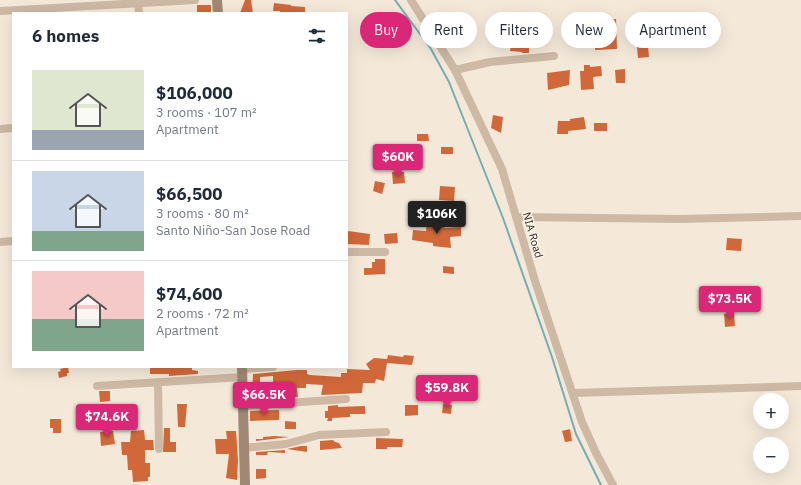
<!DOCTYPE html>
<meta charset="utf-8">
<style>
body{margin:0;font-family:"IBM Plex Sans",sans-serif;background:#f2f2f3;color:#1f2937;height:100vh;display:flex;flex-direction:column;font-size:15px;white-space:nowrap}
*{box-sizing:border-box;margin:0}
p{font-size:13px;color:#747a83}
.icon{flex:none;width:22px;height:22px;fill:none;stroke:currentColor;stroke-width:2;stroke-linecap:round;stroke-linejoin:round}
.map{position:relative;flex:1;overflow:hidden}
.sheet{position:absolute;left:12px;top:12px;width:336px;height:356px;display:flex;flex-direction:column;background:#fff;border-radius:0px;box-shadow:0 4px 16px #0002}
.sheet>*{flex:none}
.hud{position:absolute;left:360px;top:12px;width:380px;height:36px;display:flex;gap:8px}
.tools{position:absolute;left:753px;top:393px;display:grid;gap:8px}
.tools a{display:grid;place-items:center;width:36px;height:36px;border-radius:50%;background:#fff;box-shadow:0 4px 16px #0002;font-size:20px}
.price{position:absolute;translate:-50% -34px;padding:0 9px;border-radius:4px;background:#db2777;color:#fff;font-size:13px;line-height:26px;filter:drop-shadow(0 1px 2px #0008)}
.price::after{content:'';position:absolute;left:50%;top:24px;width:12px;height:9px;margin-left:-6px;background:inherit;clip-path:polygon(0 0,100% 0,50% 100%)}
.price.active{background:#222;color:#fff}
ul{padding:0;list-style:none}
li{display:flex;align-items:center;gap:12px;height:100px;padding:0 20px}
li+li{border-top:1px solid #e0e1e3}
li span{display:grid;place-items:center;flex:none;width:112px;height:80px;border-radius:0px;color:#555}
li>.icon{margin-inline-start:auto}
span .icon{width:48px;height:48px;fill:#fffc;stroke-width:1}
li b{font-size:17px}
h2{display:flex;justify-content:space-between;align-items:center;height:48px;padding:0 20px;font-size:17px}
.tag{padding:0 14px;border-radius:18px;background:#fff;box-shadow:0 4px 16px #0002;font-size:14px;line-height:36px}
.tag.active{background:#db2777;color:#fff}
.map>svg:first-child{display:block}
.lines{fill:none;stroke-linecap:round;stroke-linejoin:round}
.stream{stroke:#76adb4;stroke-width:2}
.building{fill:#d1683a}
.street{stroke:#cdb9a4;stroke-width:8}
.secondary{stroke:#a18875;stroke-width:10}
.labels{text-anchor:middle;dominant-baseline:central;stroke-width:3;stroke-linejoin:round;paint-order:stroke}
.street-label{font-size:11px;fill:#382d26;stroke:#fbf3e6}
</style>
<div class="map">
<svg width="801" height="485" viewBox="0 0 801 485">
<rect width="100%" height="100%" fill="#f4e9d9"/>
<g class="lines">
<path class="stream" d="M395 0 431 49 449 82 503 218 552 357 576 434 601 485"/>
</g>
<path class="building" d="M245 0H251L253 13H240Z
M274 3 291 5V6L305 7V13H280V11H273Z
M197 5H211V13H197Z
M438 14 444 30 438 32 428 17Z
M616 19 617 49 595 50V37L603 36V20Z
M642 21H649L648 37 633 35 635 23 642 24Z
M517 24 519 33 517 48 529 41V53H522V52L510 51 512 38 510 25Z
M648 46 649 57 638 58 637 47Z
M584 65H590V67L601 66 602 76 593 77 594 89 581 90 580 71H584Z
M625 69V83H616L615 70Z
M570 70 569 85 548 90 547 73Z
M493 115 503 117 501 133 491 128Z
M584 117 586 129 568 131V134H557L558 121H570V119Z
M594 123H607V131H594Z
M417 134H428L429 141H417Z
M441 147H453V154H441Z
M392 172H404L405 183 393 184Z
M375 181 385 183 382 194 373 191Z
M440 186 455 187 454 201 439 200Z
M427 221 439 222 445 228 461 227V236L450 237 451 248 433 246V243L412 240 413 230 426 231Z
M348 231 370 234 369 245 348 244Z
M397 233 398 243 385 244 384 234Z
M727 238 742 239 741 251 726 250Z
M375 259H385V274L364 275V268H372V262H375Z
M443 266 454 267V274L443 273Z
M734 313 735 326 725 327 724 314Z
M388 355 403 357 404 355 414 356 412 365 387 363 384 381 376 379 375 383H363L362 393 321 395 323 385 306 384V388H297L298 397H292L291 385H273V376L260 377V388L276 389 275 398 267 397V399L252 400 253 374 297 370H307V374L310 375 341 377V373H347V369L370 370 366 364 374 358 387 359Z
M68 367 69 373H67V376L59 378 58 372 61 371 60 369Z
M150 367H192V370L198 371V374L169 376V374H150Z
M99 391H110V401L100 402Z
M177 404H187L185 427H178Z
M443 404 452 405 451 414 442 413Z
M338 405V407L365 406V414H350V417L332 418V421H327L328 418H325V411H328V406Z
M405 405H418V415L405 416Z
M279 410V420L250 421V411Z
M50 419H61V433H53V428H50Z
M285 421 296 422V429H285Z
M164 428H170V442H176V452H163Z
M570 429 572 441 565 442 562 431Z
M144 430 145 440H153L154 450H145V463H150V477H148V481L133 482 132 470H128L127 455H122L121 442H130L131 431Z
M113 431 115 444 101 446 100 432Z
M226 431H236L238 461 237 480 226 478 229 454H216L215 439H227Z
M274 436 289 437 256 441V439H263V437Z
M376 438 403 439 402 447H387V449H376Z
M333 440 335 442 339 443 342 448 320 450V441Z
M301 446H307V452L287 449Z
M285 450V453L268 452 267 455H256V452Z
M256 469H266V478L256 479Z"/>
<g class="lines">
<path class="street" d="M138 0 139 13
M411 0 455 70 502 169 535 281 582 422 596 453 613 485
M0 11 195 0
M455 70 490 62 554 56
M0 129 13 128
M516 217 680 219 801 216
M0 242 13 241
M347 252H385
M242 369 273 367
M158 382 159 449
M97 386 243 377
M573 393 801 386
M243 406 346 399
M243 448 286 444 319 435 386 432"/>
<path class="secondary" d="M217 0 218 13
M242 367 245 485"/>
</g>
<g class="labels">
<g class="street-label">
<text transform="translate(533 235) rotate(74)">NIA Road</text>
</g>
</g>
</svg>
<div class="tools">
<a>+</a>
<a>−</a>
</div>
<b class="price" style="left:398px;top:178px">$60K</b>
<b class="price active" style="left:437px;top:235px">$106K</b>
<b class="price" style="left:730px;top:320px">$73.5K</b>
<b class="price" style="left:447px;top:409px">$59.8K</b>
<b class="price" style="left:264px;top:416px">$66.5K</b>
<b class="price" style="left:107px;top:438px">$74.6K</b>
<div class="hud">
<a class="tag active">Buy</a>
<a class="tag">Rent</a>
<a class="tag">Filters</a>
<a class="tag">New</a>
<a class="tag">Apartment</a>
</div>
<section class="sheet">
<h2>6 homes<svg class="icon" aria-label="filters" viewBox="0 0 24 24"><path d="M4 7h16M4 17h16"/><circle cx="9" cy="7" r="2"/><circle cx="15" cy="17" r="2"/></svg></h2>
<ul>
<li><span style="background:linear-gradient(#dfe7d0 75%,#9aa5b1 0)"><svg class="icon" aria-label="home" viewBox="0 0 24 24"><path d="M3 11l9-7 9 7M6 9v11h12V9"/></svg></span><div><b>$106,000</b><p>3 rooms · 107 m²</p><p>Apartment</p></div></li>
<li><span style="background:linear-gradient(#c9d6e8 75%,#7fa58c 0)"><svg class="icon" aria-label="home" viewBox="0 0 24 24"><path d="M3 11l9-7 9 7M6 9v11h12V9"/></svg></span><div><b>$66,500</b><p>3 rooms · 80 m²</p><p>Santo Niño-San Jose Road</p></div></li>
<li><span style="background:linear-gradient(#f6c9c9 60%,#7fa58c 0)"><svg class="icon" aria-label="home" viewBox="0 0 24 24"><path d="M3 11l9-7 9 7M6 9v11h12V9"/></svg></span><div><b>$74,600</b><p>2 rooms · 72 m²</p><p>Apartment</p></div></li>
</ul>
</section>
</div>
